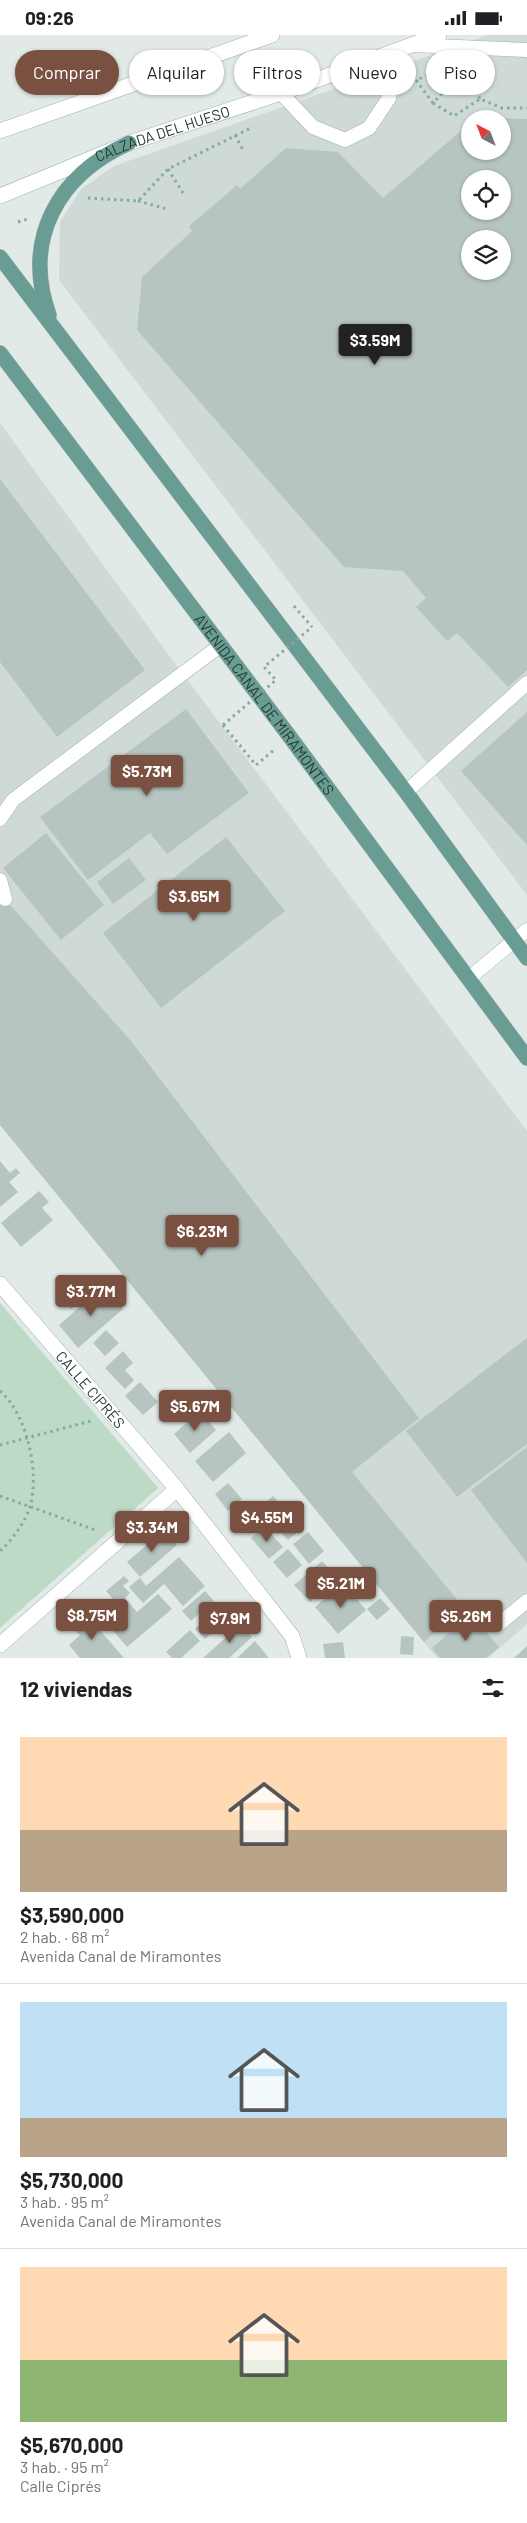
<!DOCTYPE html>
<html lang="es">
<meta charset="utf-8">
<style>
body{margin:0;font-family:Barlow,sans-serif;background:#f6f6f6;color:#202124;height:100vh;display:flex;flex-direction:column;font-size:19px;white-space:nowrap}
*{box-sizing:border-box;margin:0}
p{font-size:16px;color:#757577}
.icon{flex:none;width:28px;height:28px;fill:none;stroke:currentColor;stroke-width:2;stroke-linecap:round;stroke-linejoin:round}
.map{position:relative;height:1623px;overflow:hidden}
.details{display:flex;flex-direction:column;background:#fff;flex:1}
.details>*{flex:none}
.hud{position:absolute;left:15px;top:15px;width:498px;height:45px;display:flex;gap:10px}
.needle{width:32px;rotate:318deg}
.controls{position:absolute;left:461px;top:75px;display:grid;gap:10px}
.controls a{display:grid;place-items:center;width:50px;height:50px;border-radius:50%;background:#fff;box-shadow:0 1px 4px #0004;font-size:25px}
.price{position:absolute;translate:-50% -42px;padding:0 11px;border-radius:5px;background:#7a5140;color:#fff;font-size:16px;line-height:32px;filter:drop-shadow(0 1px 2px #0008)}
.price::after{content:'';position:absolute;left:50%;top:30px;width:15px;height:11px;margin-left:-8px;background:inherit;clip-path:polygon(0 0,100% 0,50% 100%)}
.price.active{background:#222;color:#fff}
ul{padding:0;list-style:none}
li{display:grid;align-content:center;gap:10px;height:265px;padding:0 20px}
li+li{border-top:1px solid #e0e0e0}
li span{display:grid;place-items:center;height:155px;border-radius:0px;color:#555}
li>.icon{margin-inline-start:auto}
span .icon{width:90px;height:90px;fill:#fffc;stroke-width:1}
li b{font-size:21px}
h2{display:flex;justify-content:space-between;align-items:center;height:60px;padding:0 20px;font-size:21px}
.chip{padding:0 18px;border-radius:22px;background:#fff;box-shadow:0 1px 4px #0004;font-size:18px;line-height:45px}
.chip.active{background:#7a5140;color:#fff}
.status{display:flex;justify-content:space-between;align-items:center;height:35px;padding:0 25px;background:#fff;direction:ltr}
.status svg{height:14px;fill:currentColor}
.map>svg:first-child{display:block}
.built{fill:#cfdad6;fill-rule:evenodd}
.green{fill:#bcdac6}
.building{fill:#b7c5c0;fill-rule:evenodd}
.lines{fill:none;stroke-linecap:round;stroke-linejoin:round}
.service-casing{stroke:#a4b2ae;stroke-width:15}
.minor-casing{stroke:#a4b2ae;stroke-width:16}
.secondary-casing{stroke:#a1b5af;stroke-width:16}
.primary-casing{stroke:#bdc4c2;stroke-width:16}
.path{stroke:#84aba2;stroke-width:3;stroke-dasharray:2.5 4;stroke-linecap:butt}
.service{stroke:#fff;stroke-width:14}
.minor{stroke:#fff;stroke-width:15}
.secondary{stroke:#fff;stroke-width:15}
.primary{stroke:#699c93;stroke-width:15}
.path-bridge{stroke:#84aba2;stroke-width:3;stroke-dasharray:2.5 4;stroke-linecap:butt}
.labels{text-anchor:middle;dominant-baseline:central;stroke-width:4;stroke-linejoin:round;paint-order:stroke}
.street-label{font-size:15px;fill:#233a35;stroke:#f1f7f5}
</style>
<div class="status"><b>09:26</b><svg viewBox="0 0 49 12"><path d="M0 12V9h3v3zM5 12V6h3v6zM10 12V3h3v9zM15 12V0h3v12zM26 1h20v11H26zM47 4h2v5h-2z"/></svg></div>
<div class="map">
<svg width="527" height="1623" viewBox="0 0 527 1623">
<rect width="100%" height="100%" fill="#e1eae7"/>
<path class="built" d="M488 0H527V860L59 245 60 187 80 155 114 131ZM470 84H502V116H470ZM470 144H502V176H470ZM470 204H502V236H470Z
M0 388 168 619 527 1096V1589L488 1623H437L0 1090Z"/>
<path class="green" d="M0 1268 158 1453 0 1593Z"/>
<path class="building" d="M502 83 527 84V635L508 652 457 598 447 606 416 572 426 563 403 536 344 532 137 295 142 242 192 196 189 191 237 150 240 154 286 113 338 117 383 163 470 88V116H502ZM470 144H502V176H470ZM470 204H502V236H470Z
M0 444 145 635 57 702 0 627Z
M186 674 249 758 167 819 150 798 88 845 40 782Z
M527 677V810L461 736Z
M46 798 104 870 61 905 3 833Z
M226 802 285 876 161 973 103 898Z
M129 823 146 845 113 869 97 847Z
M5 864 131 1006 419 1383 352 1437 464 1573 424 1607 0 1090V867Z
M0 1126 10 1138 16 1133 20 1138 9 1147 18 1157 0 1172Z
M39 1156 49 1167 42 1173 53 1185 21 1212 1 1188Z
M104 1251 123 1274 78 1313 59 1290Z
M75 1257 81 1265 71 1274 64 1267Z
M106 1295 119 1308 105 1321 93 1308Z
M527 1303V1409L457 1462 406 1396Z
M123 1316 133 1328 125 1335 134 1345 125 1354 105 1333Z
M140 1347 158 1367 143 1380 125 1361Z
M200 1376 216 1395 190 1418 174 1399Z
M229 1397 246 1418 213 1447 195 1426Z
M527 1412V1528L471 1455Z
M228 1448 242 1464 228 1476 215 1459Z
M273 1461 302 1493 288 1505 259 1473Z
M244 1470 261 1488 248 1499 232 1481Z
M265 1492 283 1512 269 1524 251 1503Z
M164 1495 177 1510 140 1542 127 1527Z
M308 1497 324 1516 309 1529 293 1509Z
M288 1514 302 1530 287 1543 273 1527Z
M179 1522 205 1551 183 1571 164 1549 143 1568 129 1552 140 1543 146 1551Z
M322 1526 337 1543 310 1567 294 1550Z
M124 1541 129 1546 123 1551 130 1558 125 1563 137 1577 158 1559 172 1574 127 1612 110 1592 126 1579 106 1556Z
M343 1548 366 1575 338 1599 315 1572Z
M205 1556 214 1566 209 1571 225 1588 219 1593 203 1575 191 1586 182 1576Z
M380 1563 390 1574 377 1585 367 1574Z
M84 1577 124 1623H80L69 1610 80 1600 70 1590Z
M471 1579 499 1612 486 1623H440L432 1613Z
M207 1582 217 1593 205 1604 195 1594Z
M241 1589 252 1602 229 1623H203Z
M190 1595 200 1606 181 1623H172L166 1617Z
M401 1601 414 1602 413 1620 400 1619Z
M255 1606 269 1623H237Z
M343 1607 345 1623H325L323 1609Z
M527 1611V1623H514Z"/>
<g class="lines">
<defs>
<path id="service" d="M413 10 527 15
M281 58 313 92 345 105 369 93 389 63 396 15
M406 757 527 648
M0 784 13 765 221 610
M0 845 5 864
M468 944 527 895
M500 1588 527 1566"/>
<g id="minor">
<path id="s1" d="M0 1249 177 1454 292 1601 299 1623"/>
<path d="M0 1610 177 1454"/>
</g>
<g id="secondary">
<path d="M0 96 272 0"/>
<path id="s2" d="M0 161 129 108 281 58 439 0"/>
</g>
<g id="primary">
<path d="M0 222 406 757 527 923"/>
<path d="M49 280C22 204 58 140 129 108"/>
<path id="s3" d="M0 318 290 702 527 1023"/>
</g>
</defs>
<use href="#service" class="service-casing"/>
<use href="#minor" class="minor-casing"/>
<use href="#secondary" class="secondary-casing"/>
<use href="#primary" class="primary-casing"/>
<path class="path" d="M446 33 416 45 433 68 452 48H472L480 64
M433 68 454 81 480 64 502 73H527
M235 100 243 115
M168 134 183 158
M88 163 138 166 168 134 253 92
M138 166 167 174
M18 187 28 184
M294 571 312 592
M223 690 256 730 274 715
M0 1356C27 1379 40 1438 30 1471 25 1488 12 1505 0 1516
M0 1410 91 1386
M0 1461 98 1496"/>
<use href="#service" class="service"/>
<use href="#minor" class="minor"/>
<use href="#secondary" class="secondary"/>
<use href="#primary" class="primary"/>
<path class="path-bridge" d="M223 690 276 645 264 632 312 592"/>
</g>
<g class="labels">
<g class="street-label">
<text stroke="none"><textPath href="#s2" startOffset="174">CALZADA DEL HUESO</textPath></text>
<text stroke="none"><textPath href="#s3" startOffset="440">AVENIDA CANAL DE MIRAMONTES</textPath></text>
<text stroke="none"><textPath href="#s1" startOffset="139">CALLE CIPRÉS</textPath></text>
</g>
</g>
</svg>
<div class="controls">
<a><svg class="needle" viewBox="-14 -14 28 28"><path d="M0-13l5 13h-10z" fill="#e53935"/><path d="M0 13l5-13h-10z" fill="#757577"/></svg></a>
<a><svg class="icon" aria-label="locate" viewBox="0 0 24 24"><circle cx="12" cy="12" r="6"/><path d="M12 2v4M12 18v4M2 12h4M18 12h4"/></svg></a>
<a><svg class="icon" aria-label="layers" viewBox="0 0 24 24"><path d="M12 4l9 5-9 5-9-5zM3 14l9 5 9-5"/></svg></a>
</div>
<b class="price active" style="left:375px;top:331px">$3.59M</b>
<b class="price" style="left:147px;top:762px">$5.73M</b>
<b class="price" style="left:194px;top:887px">$3.65M</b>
<b class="price" style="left:202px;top:1222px">$6.23M</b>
<b class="price" style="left:91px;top:1282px">$3.77M</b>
<b class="price" style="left:195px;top:1397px">$5.67M</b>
<b class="price" style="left:267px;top:1508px">$4.55M</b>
<b class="price" style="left:152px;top:1518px">$3.34M</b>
<b class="price" style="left:341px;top:1574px">$5.21M</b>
<b class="price" style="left:92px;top:1606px">$8.75M</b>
<b class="price" style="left:466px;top:1607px">$5.26M</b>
<b class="price" style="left:230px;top:1609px">$7.9M</b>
<div class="hud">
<a class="chip active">Comprar</a>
<a class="chip">Alquilar</a>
<a class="chip">Filtros</a>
<a class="chip">Nuevo</a>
<a class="chip">Piso</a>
</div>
</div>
<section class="details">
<h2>12 viviendas<svg class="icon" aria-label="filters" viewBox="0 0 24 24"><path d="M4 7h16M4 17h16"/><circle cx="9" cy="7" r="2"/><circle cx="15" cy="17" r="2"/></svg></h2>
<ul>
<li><span style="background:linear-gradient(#ffd9b3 60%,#b9a48a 0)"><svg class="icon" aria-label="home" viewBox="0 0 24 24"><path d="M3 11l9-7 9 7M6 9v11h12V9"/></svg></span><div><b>$3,590,000</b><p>2 hab. · 68 m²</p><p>Avenida Canal de Miramontes</p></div></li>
<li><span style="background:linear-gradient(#bfe0f5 75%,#b9a48a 0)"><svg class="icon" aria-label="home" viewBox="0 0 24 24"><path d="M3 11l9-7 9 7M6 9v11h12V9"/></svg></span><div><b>$5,730,000</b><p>3 hab. · 95 m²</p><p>Avenida Canal de Miramontes</p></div></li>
<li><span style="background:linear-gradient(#ffd9b3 60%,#8fb573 0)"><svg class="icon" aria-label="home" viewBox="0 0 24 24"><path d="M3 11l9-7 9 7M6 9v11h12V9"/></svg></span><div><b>$5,670,000</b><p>3 hab. · 95 m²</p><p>Calle Ciprés</p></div></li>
</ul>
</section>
